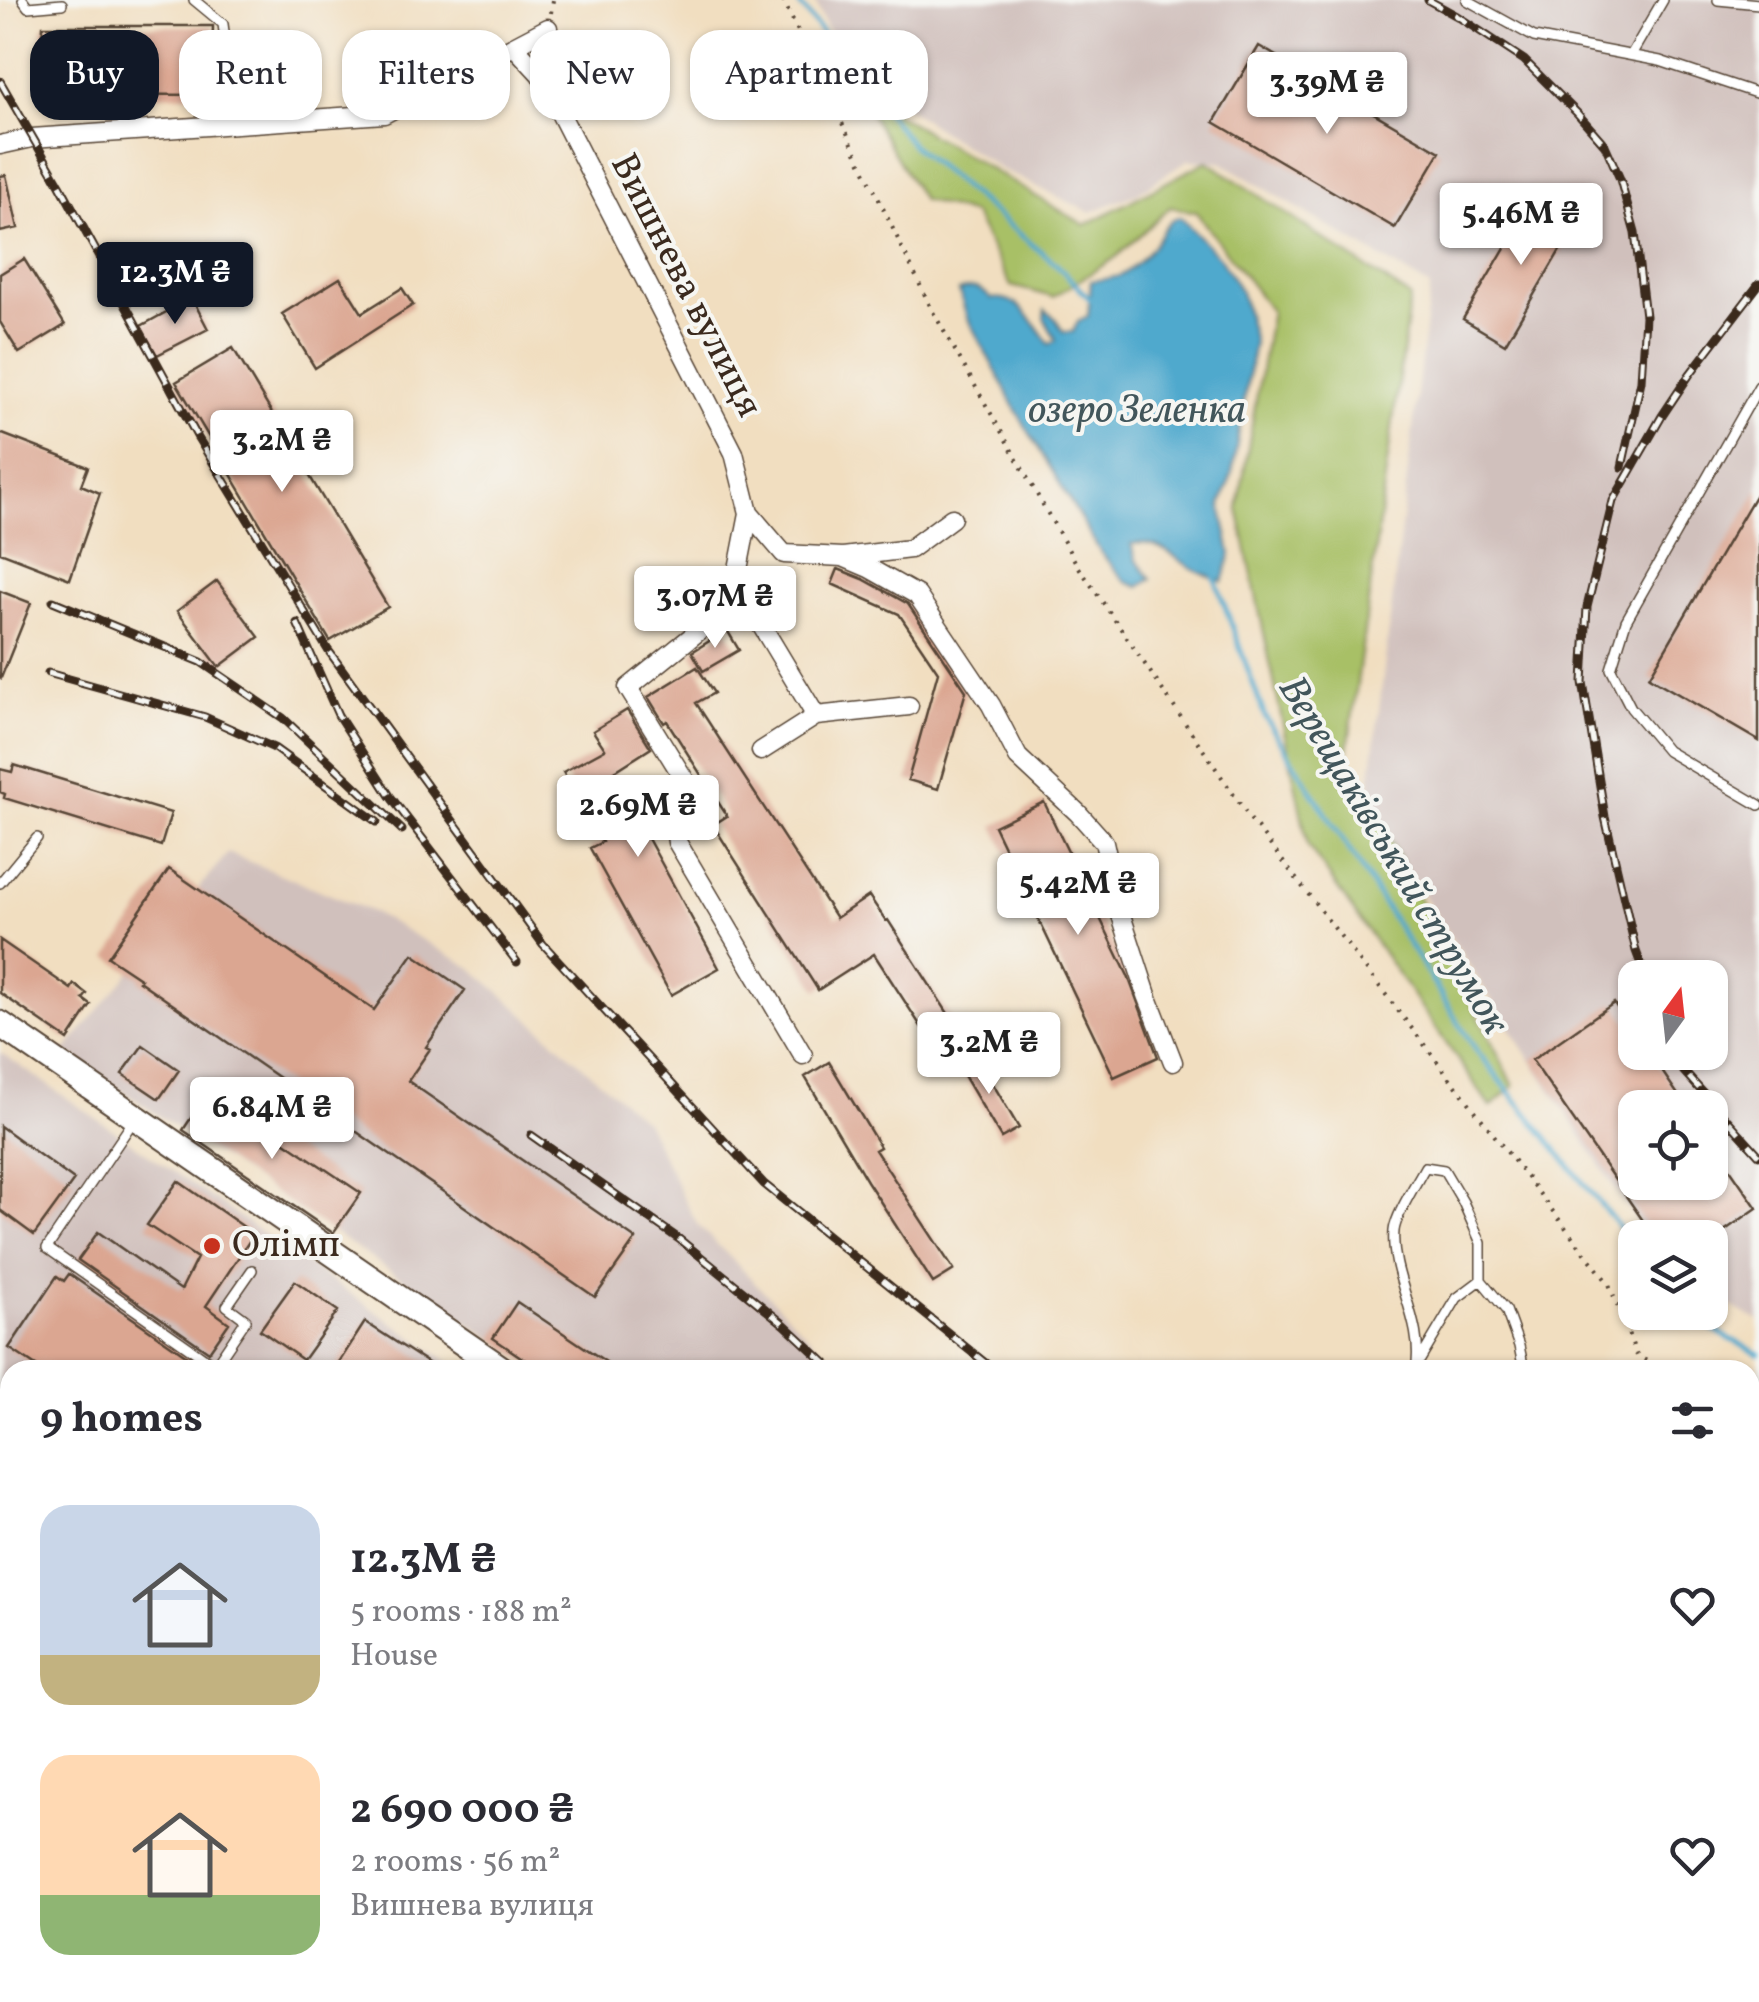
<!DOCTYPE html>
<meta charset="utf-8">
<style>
body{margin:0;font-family:Vollkorn,serif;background:#f7f7f7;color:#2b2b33;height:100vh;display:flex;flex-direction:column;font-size:38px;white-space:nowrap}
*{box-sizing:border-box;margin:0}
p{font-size:32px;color:#7c7c81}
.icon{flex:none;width:55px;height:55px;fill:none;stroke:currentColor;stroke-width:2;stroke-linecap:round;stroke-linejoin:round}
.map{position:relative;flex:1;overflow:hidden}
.drawer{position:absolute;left:0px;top:1360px;width:1760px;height:642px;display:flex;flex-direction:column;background:#fff;border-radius:30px 30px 0 0;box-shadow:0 2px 8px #0004}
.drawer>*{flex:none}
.hud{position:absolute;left:30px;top:30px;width:1000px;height:90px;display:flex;gap:20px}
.needle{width:65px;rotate:15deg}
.tools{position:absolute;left:1618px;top:960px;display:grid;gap:20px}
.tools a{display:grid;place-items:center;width:110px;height:110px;border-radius:20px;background:#fff;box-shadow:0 2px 8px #0004;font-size:50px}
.price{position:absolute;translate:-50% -85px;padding:0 22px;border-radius:10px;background:#fff;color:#222;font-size:32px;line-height:65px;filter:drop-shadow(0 2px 5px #0008)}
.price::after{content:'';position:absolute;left:50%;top:60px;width:30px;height:22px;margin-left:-15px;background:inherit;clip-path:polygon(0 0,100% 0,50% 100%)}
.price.active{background:#111827;color:#fff}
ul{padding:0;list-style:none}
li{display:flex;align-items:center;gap:30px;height:250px;padding:0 40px}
li span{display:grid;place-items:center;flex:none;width:280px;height:200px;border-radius:30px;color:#555}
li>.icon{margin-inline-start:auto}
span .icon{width:120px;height:120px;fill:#fffc;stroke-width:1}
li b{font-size:42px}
h2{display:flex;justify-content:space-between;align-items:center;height:120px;padding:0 40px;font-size:42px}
.pill{padding:0 35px;border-radius:30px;background:#fff;box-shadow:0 2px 8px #0004;font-size:35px;line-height:90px}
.pill.active{background:#111827;color:#fff}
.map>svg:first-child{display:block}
.industrial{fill:#d0c0bc;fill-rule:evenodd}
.green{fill:#a8c066;stroke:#727542;stroke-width:2.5}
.forest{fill:#86a65b;stroke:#60683c;stroke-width:2.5}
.water{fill:#50a9cd;stroke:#466a76;stroke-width:2.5}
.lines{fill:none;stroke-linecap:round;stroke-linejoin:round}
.stream{stroke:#50a9cd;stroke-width:5}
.building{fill:#dba691}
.lane-casing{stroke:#564536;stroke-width:12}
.street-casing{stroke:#564536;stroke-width:21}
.secondary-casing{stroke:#564536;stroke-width:29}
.path{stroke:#564536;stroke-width:4;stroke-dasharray:2.5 8;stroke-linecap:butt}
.lane{stroke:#fff;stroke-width:9}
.street{stroke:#fff;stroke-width:18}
.secondary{stroke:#fff;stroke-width:25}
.rail-casing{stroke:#3b2a1e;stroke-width:9}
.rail{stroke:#f6f6f2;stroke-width:5;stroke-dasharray:15;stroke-linecap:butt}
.poi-dot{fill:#c8321e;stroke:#f6f6f2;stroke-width:4}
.labels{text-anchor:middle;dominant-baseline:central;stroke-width:8;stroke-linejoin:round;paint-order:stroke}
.street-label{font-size:38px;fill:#3b2a1e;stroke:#f6f6f2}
.poi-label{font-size:38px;fill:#3b2a1e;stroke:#f6f6f2;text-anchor:start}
.water-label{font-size:40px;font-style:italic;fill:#42565b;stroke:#f6f6f2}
</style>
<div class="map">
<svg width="1759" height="2002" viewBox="0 0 1759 2002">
<rect width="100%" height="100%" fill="#f6f6f2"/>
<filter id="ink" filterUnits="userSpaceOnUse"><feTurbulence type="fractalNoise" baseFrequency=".01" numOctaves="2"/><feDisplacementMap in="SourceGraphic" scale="20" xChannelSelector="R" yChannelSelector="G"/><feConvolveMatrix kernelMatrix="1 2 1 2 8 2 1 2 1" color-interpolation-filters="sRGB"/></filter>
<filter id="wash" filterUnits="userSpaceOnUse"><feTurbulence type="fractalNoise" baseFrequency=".0048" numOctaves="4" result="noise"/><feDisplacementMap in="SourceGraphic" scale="40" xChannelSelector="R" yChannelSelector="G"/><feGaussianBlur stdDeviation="2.25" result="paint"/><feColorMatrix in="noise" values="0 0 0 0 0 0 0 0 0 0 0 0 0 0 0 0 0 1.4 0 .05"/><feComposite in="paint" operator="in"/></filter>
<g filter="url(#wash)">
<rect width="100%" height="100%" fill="#f1dec0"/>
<path class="industrial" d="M814 0H1759V1321L1710 1295V1238L1647 1237 1367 810 1430 287 1221 162 1188 160 1136 194 1090 212 1000 169 846 68ZM1635 978H1710V1052H1635ZM1635 1108H1710V1182H1635Z
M228 853 373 912 472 968 645 1121 697 1224 842 1370H538L64 1052Z
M0 1052 461 1370H10V1857L0 1853Z
M1750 1790 1759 1793V2002H1480L1467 1993 1750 1992Z
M0 1919 10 1923V1992H210L237 2002H0Z
M393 1993 1132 1992V1993L1127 2002H420Z"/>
<path class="green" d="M857 91 1085 225 1207 161 1410 297 1347 756 1514 1086 1491 1107 1308 846 1238 508 1271 311 1196 212 1170 207 1116 257 1053 297 1011 286 973 214 922 200Z"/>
<path class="forest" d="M1153 1992H1366L1381 2002H1148Z"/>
<path class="water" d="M1180 217 1220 258 1241 292 1254 342 1232 473 1221 505 1231 554 1223 582C1213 577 1202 573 1192 568 1169 555 1161 540 1131 544L1136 560 1151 579 1139 587 1126 582 1101 553 1020 417 967 317 959 291C974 285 980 287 991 299 1020 294 1034 324 1049 344L1056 340 1044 318 1045 310 1055 318 1063 332H1073L1078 321 1088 316 1091 281C1102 279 1114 279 1123 274 1134 267 1145 256 1153 246 1162 234 1164 221 1180 217Z"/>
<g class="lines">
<path class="stream" d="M796 0 913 146 1056 264 1094 303
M1214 576 1265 717 1476 1050 1635 1247
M1689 1312 1694 1320 1759 1354"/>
</g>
<g id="blocks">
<path class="building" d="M43 26H213L211 95 40 94Z
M1259 46 1440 152 1395 228 1214 122Z
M249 57 305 66 303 101 244 96Z
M6 175 18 228 0 232V176Z
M1537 193 1579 218 1505 344 1463 319Z
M24 259 65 325 19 353 0 322V274Z
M340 278 362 313 402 288 413 305 315 368 282 314Z
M192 298 208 329 157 355 141 326Z
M233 348 388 607 330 641 176 382Z
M0 433 88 467 81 485 100 493 70 579 0 552Z
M1759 489V741L1649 677Z
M838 569 863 579 908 604 966 691 938 789 908 780 938 672 899 614 832 584Z
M217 581 259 637 219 667 177 611Z
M0 591 31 603 1 678 0 677Z
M727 630 739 650 703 671 692 652Z
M697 667 714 693 696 703 836 918 869 896 886 921 888 920 958 1029 933 1045 874 954 818 990 713 825 727 816 667 721 664 723 648 697Z
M627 710 651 748 612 773 719 968 671 995 590 848 602 842 563 772 605 749 593 731Z
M14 765 171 813 161 846 4 798 5 794 0 792V769L12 772Z
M1044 802 1128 976 1158 1057 1114 1077 994 826Z
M169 869 374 1010 413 954 465 990 426 1047 430 1049 408 1081 636 1239 595 1297 139 981 141 979 108 957Z
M0 940 71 989 74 984 87 994 83 999 91 1005 68 1040 0 993Z
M1614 1003 1635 1033V1052H1649L1687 1108H1635V1182H1710V1140L1757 1208 1714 1238H1655L1532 1060Z
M143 1045 179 1070 159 1099 122 1074Z
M977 1057 1019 1128 1001 1138 959 1067Z
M829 1062 880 1147 875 1150 954 1270 933 1283 867 1181 805 1077Z
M209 1091 361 1193 333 1233 183 1130Z
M0 1126 74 1180 34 1235 0 1210Z
M178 1181 254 1234 206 1306 229 1323 209 1352 78 1260 98 1232 181 1290 197 1258 147 1225Z
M69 1274 200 1365 197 1370H42L9 1348 57 1276 64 1281Z
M295 1281 338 1311 303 1360 260 1330Z
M517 1302 618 1370H540L493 1338Z
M365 1322 439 1370H334Z"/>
</g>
</g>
<g filter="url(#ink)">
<use href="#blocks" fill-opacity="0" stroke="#564536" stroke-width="2.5"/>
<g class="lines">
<defs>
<path id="lane" d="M23 0 28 7 62 4
M194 0 223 24 236 124
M1467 0 1534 37 1660 61 1759 94
M1718 0 1759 4
M1631 55 1663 0
M1759 386 1626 621 1611 669 1631 708 1667 751 1759 805
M0 883 37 838
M134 1120 47 1248 215 1366 246 1320 227 1306 252 1270
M1420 1360 1457 1298 1481 1280
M1416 1370C1425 1322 1390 1277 1394 1231 1395 1216 1417 1182 1425 1167L1444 1170 1463 1202 1481 1243V1280L1506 1310 1519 1346 1524 1370"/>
<path id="street" d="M514 46 540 74 734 453 749 513 731 605 628 688 694 795 673 817 677 842 803 1055
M0 145 32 138 384 114 548 28
M749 513 784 554 843 557 910 549 952 518
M843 557 869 568 917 595 991 705 1018 757 1078 813 1104 842 1119 909 1147 995 1173 1062
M731 605 751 608 816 716 909 706
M761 751 816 716
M0 1889 10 1892
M297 1992 324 2002"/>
<path id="secondary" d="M0 1024 503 1370
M1409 1992 1423 2002"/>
</defs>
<use href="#lane" class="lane-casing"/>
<use href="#street" class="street-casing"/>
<use href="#secondary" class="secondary-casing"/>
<path class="path" d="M783 0 932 310 1076 563 1251 820 1609 1284 1637 1356 1665 1370
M551 13 553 0
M1750 1412 1759 1417
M0 1912 10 1915
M230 1992 257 2002"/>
<use href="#lane" class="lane"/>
<use href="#street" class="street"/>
<use href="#secondary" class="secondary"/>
<defs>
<path id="rail" d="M1428 0 1457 16 1524 60 1577 113 1605 145 1620 179 1635 233 1645 316 1641 381 1622 467
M0 81 60 185 198 438 328 650 543 944 764 1184 994 1370
M53 601 201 662 283 718 402 830
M297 623 338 715 390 796 517 962
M48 673 205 717 274 748 377 822
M1646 978 1636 951 1605 817 1583 682 1587 607 1613 501 1662 416 1690 374 1759 284
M1674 1052 1678 1065 1759 1155
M531 1135 679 1239 785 1325 833 1370
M8 1461 10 1462
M1750 1785 1759 1788
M730 1992 758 2002"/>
</defs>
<use href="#rail" class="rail-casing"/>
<use href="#rail" class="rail"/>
</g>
</g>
<circle class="poi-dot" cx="212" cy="1246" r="10"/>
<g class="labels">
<g class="street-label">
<text transform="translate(685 286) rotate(63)">Вишнева вулиця</text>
</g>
<g class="poi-label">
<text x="232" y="1246">Олімп</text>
</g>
<g class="water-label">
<text x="1137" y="412">озеро Зеленка</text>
<text transform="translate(1392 856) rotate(59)">Верещаківський струмок</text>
</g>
</g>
</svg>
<div class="tools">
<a><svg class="needle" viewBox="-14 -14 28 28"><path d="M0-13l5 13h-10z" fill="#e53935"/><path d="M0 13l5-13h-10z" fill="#7c7c81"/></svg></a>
<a><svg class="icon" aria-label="locate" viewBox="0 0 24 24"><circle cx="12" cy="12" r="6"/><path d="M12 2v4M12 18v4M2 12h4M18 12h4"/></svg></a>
<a><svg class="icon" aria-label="layers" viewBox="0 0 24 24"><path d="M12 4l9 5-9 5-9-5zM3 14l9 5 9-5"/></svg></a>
</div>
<b class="price" style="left:1327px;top:137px">3.39M ₴</b>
<b class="price" style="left:1521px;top:268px">5.46M ₴</b>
<b class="price active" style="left:175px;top:327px">12.3M ₴</b>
<b class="price" style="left:282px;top:495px">3.2M ₴</b>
<b class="price" style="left:715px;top:651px">3.07M ₴</b>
<b class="price" style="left:638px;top:860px">2.69M ₴</b>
<b class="price" style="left:1078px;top:938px">5.42M ₴</b>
<b class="price" style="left:989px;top:1097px">3.2M ₴</b>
<b class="price" style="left:272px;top:1162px">6.84M ₴</b>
<div class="hud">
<a class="pill active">Buy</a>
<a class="pill">Rent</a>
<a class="pill">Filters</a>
<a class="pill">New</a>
<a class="pill">Apartment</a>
</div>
<section class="drawer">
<h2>9 homes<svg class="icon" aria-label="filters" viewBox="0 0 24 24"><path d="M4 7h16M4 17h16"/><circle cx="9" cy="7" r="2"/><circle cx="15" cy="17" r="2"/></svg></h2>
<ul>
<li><span style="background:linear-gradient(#c9d6e8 75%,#c2b280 0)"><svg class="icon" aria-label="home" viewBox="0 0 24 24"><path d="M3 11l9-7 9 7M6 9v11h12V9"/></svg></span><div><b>12.3M ₴</b><p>5 rooms · 188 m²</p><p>House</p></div><svg class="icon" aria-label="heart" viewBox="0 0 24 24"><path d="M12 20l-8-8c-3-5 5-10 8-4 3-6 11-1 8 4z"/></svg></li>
<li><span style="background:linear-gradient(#ffd9b3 70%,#8fb573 0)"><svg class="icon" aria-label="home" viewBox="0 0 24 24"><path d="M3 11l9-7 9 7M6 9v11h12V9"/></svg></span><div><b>2 690 000 ₴</b><p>2 rooms · 56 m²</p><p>Вишнева вулиця</p></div><svg class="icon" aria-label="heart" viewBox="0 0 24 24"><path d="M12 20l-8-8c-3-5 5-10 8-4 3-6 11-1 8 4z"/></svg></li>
</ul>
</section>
</div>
